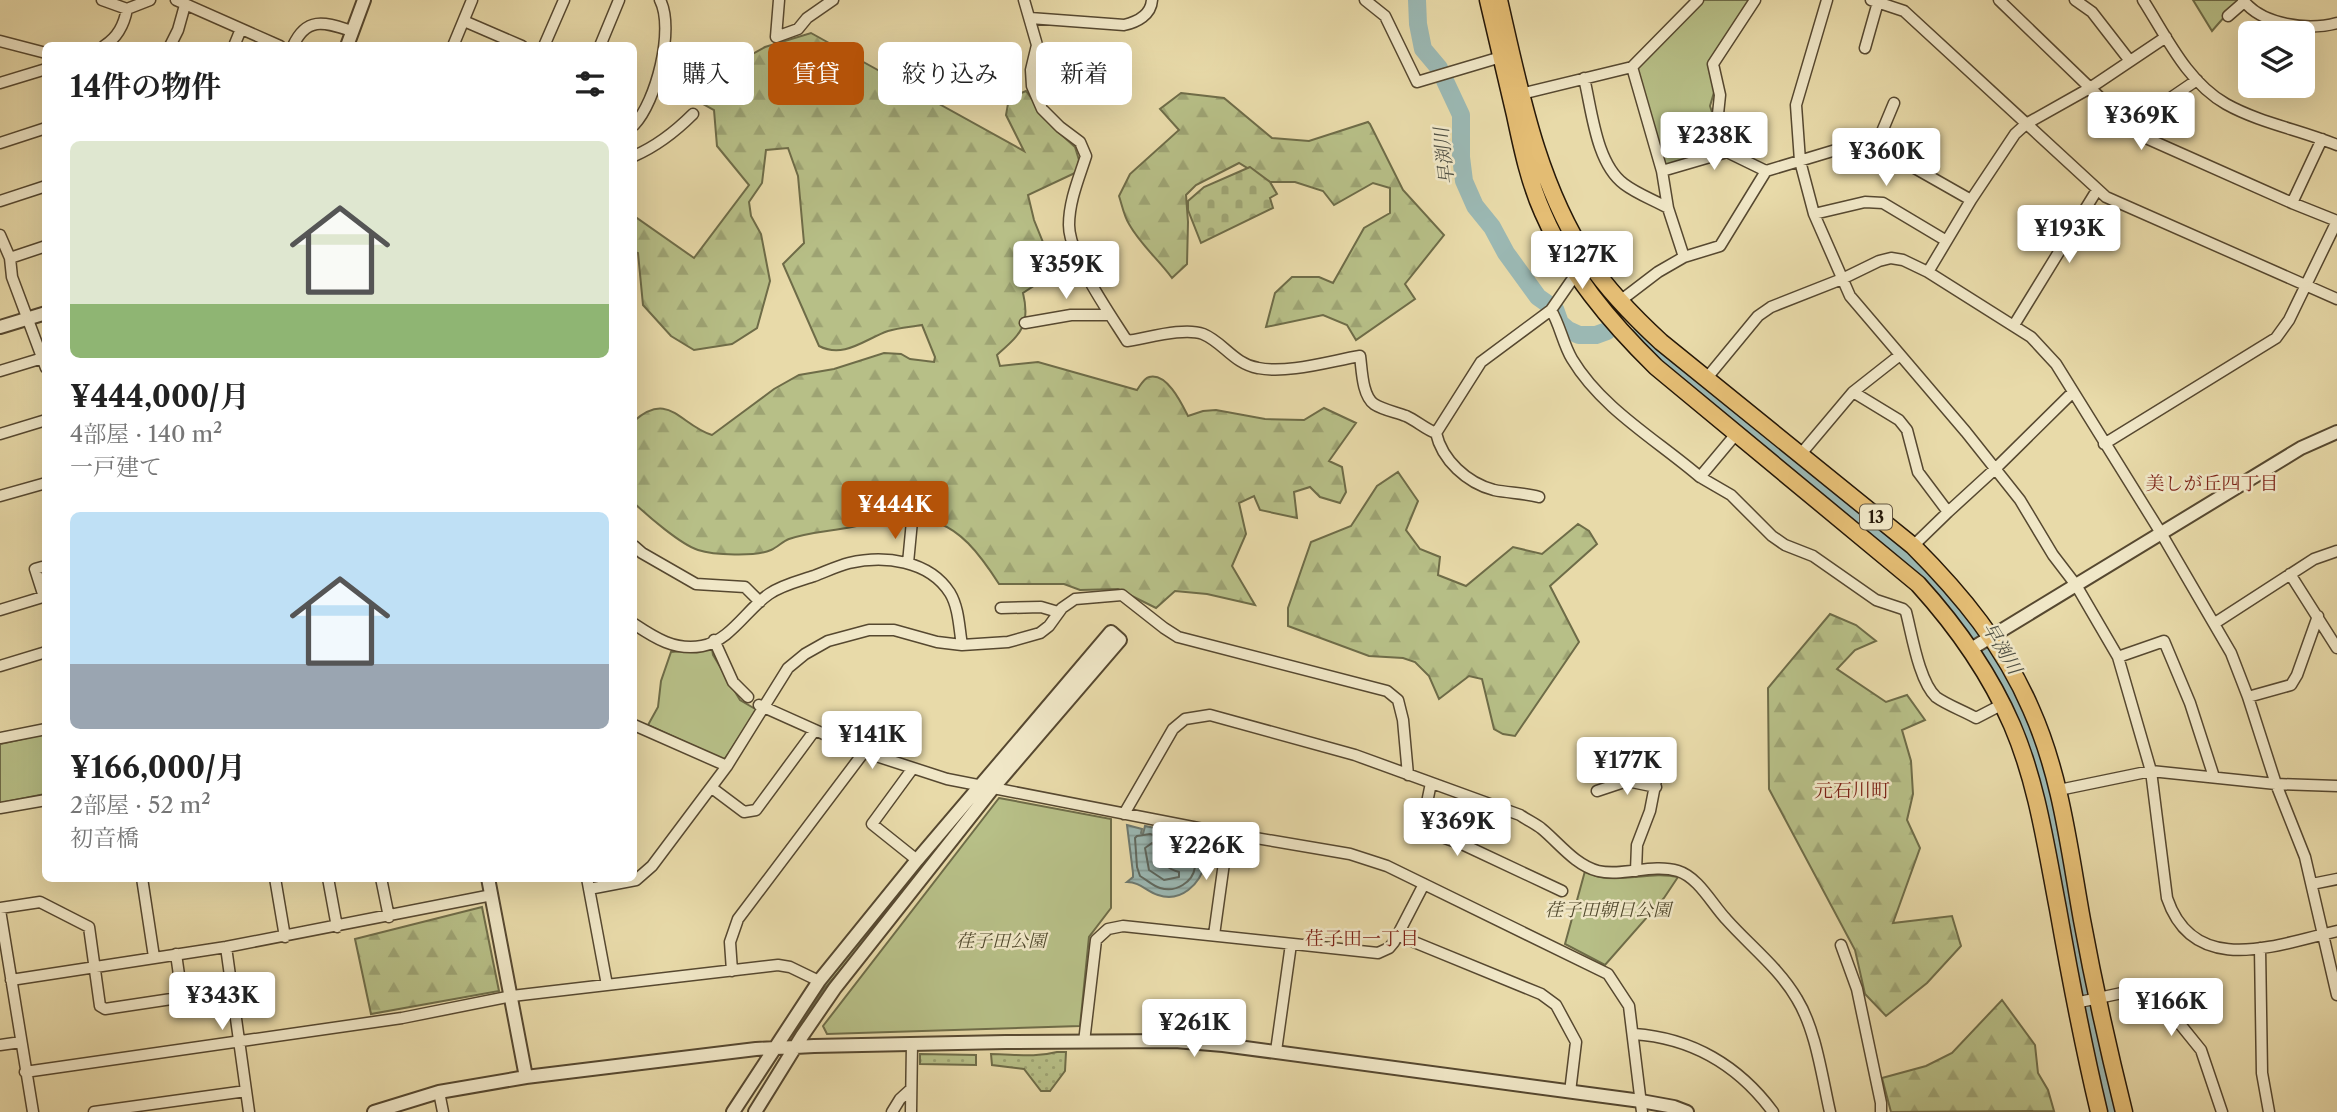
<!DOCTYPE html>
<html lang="ja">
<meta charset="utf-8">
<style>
body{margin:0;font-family:"Libre Caslon Text","Noto Serif JP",serif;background:#f6f6f6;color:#222;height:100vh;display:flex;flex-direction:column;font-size:26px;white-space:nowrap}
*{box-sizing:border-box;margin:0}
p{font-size:23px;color:#767676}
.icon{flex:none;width:38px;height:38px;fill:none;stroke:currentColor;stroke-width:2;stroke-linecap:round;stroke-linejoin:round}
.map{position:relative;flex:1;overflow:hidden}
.details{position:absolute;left:42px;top:42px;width:595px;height:840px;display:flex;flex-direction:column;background:#fff;border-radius:10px;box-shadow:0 7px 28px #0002}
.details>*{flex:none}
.guide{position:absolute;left:658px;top:42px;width:665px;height:63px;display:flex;gap:14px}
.tools{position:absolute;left:2238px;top:21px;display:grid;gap:14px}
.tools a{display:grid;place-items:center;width:77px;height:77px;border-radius:10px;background:#fff;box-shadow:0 7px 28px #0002;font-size:35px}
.price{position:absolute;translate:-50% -60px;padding:0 16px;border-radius:7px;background:#fff;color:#222;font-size:23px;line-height:46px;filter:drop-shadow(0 2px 4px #0008)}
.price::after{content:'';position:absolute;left:50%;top:42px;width:21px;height:16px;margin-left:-10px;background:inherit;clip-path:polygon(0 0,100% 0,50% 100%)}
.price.on{background:#b45309;color:#fff}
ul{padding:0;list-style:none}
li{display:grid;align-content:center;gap:14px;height:371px;padding:0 28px}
li span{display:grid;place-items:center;height:217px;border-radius:10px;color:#555}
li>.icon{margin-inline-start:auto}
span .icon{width:126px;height:126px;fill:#fffc;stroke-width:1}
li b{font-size:30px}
h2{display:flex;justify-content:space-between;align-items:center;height:84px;padding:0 28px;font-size:30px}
.tag{padding:0 24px;border-radius:10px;background:#fff;box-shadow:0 7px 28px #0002;font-size:24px;line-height:63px}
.tag.on{background:#b45309;color:#fff}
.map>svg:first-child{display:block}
.grass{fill:url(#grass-tufts);stroke:#6e6c48;stroke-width:2}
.forest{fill:url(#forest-firs);stroke:#6e6c48;stroke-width:2}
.cemetery{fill:url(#cemetery-stones);stroke:#6e6c48;stroke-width:2}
.park{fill:#b7bf87;stroke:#6e6c48;stroke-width:2}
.garden{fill:url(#garden-dots);stroke:#6e6c48;stroke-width:2}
.water{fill:url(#water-rules);stroke:#6c786f;stroke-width:2}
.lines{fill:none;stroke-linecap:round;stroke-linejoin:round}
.shore{stroke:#60685e;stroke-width:2}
.river{stroke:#9bb8b3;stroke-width:18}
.minor-casing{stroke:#564830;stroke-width:13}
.tertiary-casing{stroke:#564830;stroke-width:16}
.primary-casing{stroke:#261808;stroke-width:19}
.minor{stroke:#f0e7c7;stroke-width:10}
.tertiary{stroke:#f0e7c7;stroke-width:12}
.primary{stroke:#e4bd74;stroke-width:16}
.labels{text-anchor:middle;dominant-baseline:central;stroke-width:5;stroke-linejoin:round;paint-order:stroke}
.shield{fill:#f0e7c7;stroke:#635641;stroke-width:2}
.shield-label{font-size:16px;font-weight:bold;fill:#261808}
.park-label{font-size:18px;font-style:italic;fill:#524a2e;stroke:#f0e7c7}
.water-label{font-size:19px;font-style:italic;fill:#4f5044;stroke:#f0e7c7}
.neighbourhood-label{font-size:19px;fill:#7a1f14;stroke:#f0e7c7}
</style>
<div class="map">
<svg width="2337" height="1112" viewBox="0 0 2337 1112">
<defs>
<pattern id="grass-tufts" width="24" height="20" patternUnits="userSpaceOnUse" patternTransform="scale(1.75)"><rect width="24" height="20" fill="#b7bf87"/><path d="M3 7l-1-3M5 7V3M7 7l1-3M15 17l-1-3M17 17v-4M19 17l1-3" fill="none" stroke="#9da373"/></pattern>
<pattern id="forest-firs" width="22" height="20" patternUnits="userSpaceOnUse" patternTransform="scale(1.75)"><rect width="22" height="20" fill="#b7bf87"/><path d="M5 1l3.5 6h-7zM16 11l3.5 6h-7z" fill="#9da373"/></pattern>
<pattern id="cemetery-stones" width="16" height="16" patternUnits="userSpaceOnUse" patternTransform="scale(1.75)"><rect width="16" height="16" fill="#b7bf87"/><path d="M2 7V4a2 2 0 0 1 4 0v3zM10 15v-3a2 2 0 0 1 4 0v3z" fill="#9da373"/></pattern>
<pattern id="garden-dots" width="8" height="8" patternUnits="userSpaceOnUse" patternTransform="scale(1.75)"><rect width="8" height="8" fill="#b7bf87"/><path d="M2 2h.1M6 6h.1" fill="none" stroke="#9da373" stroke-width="1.8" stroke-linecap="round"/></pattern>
<pattern id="water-rules" width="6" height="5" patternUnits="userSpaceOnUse" patternTransform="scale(1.75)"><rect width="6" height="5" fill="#9bb8b3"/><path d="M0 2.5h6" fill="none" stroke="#859d98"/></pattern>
</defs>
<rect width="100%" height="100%" fill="#e8daa9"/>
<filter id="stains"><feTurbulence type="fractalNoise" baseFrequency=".00286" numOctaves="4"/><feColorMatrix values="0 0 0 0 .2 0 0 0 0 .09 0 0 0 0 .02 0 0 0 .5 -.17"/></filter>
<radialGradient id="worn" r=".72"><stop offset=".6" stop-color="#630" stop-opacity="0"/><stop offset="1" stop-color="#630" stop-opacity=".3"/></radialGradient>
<path class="grass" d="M970 804 974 805 847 963 824 989 798 1029 796 1028 832 973Z"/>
<path class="forest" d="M811 33 1024 151 1006 115 1009 98 1026 91 1053 127 1075 147 1079 160 1077 172 1028 195 1034 220 1055 272 1023 293C1031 326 1020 334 997 355L1000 366 1038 362 1137 390C1140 386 1144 378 1149 377 1167 372 1182 404 1188 416L1203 411 1216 410 1265 419 1304 420 1324 408 1356 423 1329 461 1342 467 1346 492 1340 503 1320 497 1310 487 1294 492 1297 518 1260 510 1254 496 1239 503 1246 534 1232 566 1255 605 1207 594 1175 591 1156 608 1118 589 1080 590 1064 584H999C954 514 931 511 852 527 832 531 809 532 789 539 783 541 778 547 771 550 756 557 713 555 698 550 680 544 648 516 634 503V421C669 390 680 425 712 435L774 389 799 375 834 369 884 353 901 354 910 359 934 362 935 357 922 325C911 327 899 328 888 331 865 339 844 359 819 346L783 264 804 243 798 176 788 148 766 150 762 183 749 202 751 216 761 234 770 281 757 328 732 344 694 350 671 336 643 305 638 253 634 252V216L694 258 749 185 717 146 714 110 701 103 727 68 765 47Z
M1181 93 1224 98 1272 138 1309 141 1368 122 1370 124 1403 190 1444 235 1405 284 1415 299 1356 340 1347 325 1323 315 1266 327 1275 293 1292 277H1319L1333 283 1364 228 1390 213V188L1373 183 1334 205 1323 191 1295 182H1270L1239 163 1196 185 1186 195 1188 222 1187 264 1172 278C1158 259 1140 244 1129 224 1124 216 1122 205 1119 196L1130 174 1179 130 1160 109Z
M1398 472 1418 501 1406 530 1420 549 1440 557 1438 575 1466 586 1513 547 1542 554 1578 524 1589 531 1597 544 1550 586 1579 642 1515 736 1503 734 1494 729 1482 679 1469 676 1439 699 1429 676 1415 662 1403 658 1369 656 1288 626V608L1311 542 1351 526 1377 486Z
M1830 614 1856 625 1876 641 1855 650 1837 669 1886 702 1907 695 1925 720 1902 730 1911 761 1913 794 1907 820 1920 848 1893 923 1952 916 1961 946 1927 983 1886 1016 1865 994 1855 950 1769 789 1768 688Z
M482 907 499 991 371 1014 355 939Z
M2002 1000 2035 1045 2038 1073 2048 1090 2054 1111 1891 1112 1882 1078 1926 1066 1952 1053Z"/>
<path class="cemetery" d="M1250 167 1270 182 1277 194 1270 198 1273 208 1201 243 1188 210V201L1204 187Z"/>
<path class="park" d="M1702 0H1751L1709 62 1715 89 1710 106 1724 148 1722 151 1664 167 1635 68Z
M2193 0H2239L2212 31Z
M712 649 713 655 740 700 757 710 724 760 648 725 658 707 661 681 671 652Z
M45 734V794L0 803V744Z
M999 798 1111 819V908L1089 937 1080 1026 827 1034 823 1026Z
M1585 871C1590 873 1595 876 1600 877 1626 882 1652 871 1678 877L1664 898 1605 965 1565 944Z"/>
<path class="garden" d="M1057 1052H1066L1065 1071 1050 1091H1041L1024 1069 992 1065 991 1054C1014 1054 1034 1058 1057 1052Z
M920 1054 976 1055V1065L920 1064Z"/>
<path class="water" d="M1127 825 1142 829 1141 833 1143 834 1145 826 1175 832 1172 847 1177 848 1175 855 1217 863 1216 866 1205 864C1200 884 1181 903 1158 895 1146 891 1140 882 1127 882L1133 877V873Z"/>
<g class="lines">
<path class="shore" d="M1150 834 1165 838V849L1172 860 1195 867C1193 882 1176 893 1160 888 1153 886 1147 880 1140 876L1137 867 1135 838 1137 836Z
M1152 843C1164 854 1157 866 1179 872V877L1164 880 1149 870 1145 848Z"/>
<path class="river" d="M1417 0 1418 24 1423 49 1439 68 1461 115V157L1464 181 1475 206 1492 227 1506 253 1538 297 1555 309 1560 323 1568 330 1579 335H1596L1607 331
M1639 336 1904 558 1938 592 1980 646 2003 687 2024 731 2044 784 2081 993 2113 1112"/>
<defs>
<path id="minor" d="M102 0 127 9 150 0
M176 0 280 46
M779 0 776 37 798 29 807 18 833 0
M1024 0 1037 45 1031 70 1032 86 1042 109 1060 127 1080 142 1086 156C1079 178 1069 201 1069 225 1069 256 1110 314 1127 341 1148 338 1184 327 1203 334 1223 342 1234 364 1258 368 1288 374 1330 361 1360 356 1362 370 1362 395 1374 404 1383 410 1396 412 1406 416 1417 421 1425 429 1436 433
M1365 0 1385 16 1417 82 1501 57
M1827 0 1796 105 1800 161 1814 214 1850 296 1966 432 2020 500 2053 555 2076 585 2118 657 2151 771 2167 898C2194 978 2276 945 2337 931
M1871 0 1904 11 2106 197 2337 299
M1999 0 2113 110 2146 138 2292 203 2337 221
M2075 0 2092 12 2130 61
M2143 0C2166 36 2187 82 2226 104 2260 123 2301 130 2337 145
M2243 0C2262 25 2308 31 2337 23
M2228 16 2244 2
M1030 18 1124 25C1137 22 1151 15 1152 0
M464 21 522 46
M0 41 46 53
M104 46C118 37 124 25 127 9
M170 46 178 30 185 5
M234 46 241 29
M293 46C307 15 326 23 352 31
M453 46 472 0
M544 46 564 0
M600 46 619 0
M1865 48 1878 2
M1632 67 1662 171 1668 208 1684 257
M1584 78C1592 111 1596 163 1624 184 1637 194 1654 200 1668 208
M0 83 46 69
M1521 94 1632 67 1698 0
M634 125C656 102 675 29 660 0
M2131 125 2197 80
M0 143 46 128
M1876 146 1894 103
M1727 152 1718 114 1720 95 1713 64 1755 0
M634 156C657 146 675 132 693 114
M1662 171 1727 152 1766 171
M0 201 46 186
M2292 203 2322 139
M1814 214 1865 202 1883 203 1945 240
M0 235 10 258 12 277 46 368
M10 258 46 246
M1928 272 1971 200
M1620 301 1658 272 1684 257 1720 246 1766 171 1849 146H1876L1971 200 2015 134 2026 124 2090 88 2166 37
M1551 310C1560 325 1563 344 1572 359 1602 409 1657 440 1700 477
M1025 323 1071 315H1110
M2014 325 2097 190
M0 371 46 357
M1706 379 1758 316 1771 307 1842 279 1879 261 1891 258 1903 260 1928 272 2031 337 2056 364 2161 533 2231 653 2248 697 2276 784 2305 857 2337 995
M1853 392 1899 420 1907 430 1918 472 1948 512
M0 434 46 420
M1736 434 1700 477 1731 495 1772 536 1785 545 1813 556 1876 600 1903 609 1906 612C1912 635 1919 681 1936 697 1947 705 1964 711 1976 718L2003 704
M2104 444 2276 338 2289 320 2337 221
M1800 455 1853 392 1900 355
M0 496 46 483
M1539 497C1524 493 1509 493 1494 490 1467 483 1442 460 1436 433L1481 362 1551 310 1578 271
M634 546 642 553 696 584 745 587 760 602
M1913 546 1948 512 1995 469 2073 392
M908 563 912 521
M42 567 35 569 44 597
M2290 574 2337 648
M1001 608 1041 607 1058 612
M0 610 46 596
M2215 623 2314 559 2337 551
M634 624C655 638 675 651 702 646 730 641 747 609 769 594 782 585 799 581 814 576 825 572 837 566 849 563 884 555 929 560 950 593 959 608 959 628 962 645
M714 640 733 682 748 697
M2118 657 2164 641 2190 703 2214 777
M0 666 46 652
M2248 697 2291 685 2297 675 2318 616
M759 705 864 752 947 779 1203 829 1350 854 1387 866 1608 974 1629 1006 1642 1112
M634 725 727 766
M0 738 46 729
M913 768 872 824 917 860
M1431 783 1423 822 1425 831 1464 845 1562 891
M712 788 744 812 756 810 815 730
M2059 790 2151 771 2276 784 2337 786
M1597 791 1627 781 1656 787
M0 808 46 800
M1124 814 1173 729 1185 719 1210 715 1355 755 1520 815C1527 820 1536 824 1542 829 1559 843 1575 865 1598 871 1623 877 1652 863 1678 871 1698 877 1712 904 1726 919 1750 946 1779 968 1797 999 1816 1030 1822 1077 1830 1112
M1636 871 1637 845 1650 811 1658 770
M142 878 154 957
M275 878 285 937
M328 878 337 927
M381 878 389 917
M587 878 607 985
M2312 884 2337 879
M589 889 636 880 652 866 727 766 788 668 805 654 828 641 869 630H894L937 642 962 645 1008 642 1040 633 1049 626 1062 608 1075 599 1122 595 1164 628 1178 637 1387 691 1398 700 1403 720 1408 775
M0 908 40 902 89 927 100 1006 105 1009 178 998 181 989 176 954
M0 910 33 1112
M1214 935 1228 834
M1397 935 1541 994 1556 1005 1576 1042 1570 1092
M1841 945 1857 989 1881 1103V1112
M226 947 249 1112
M2260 948 2262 1073 2269 1112
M732 971 730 942 738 919 864 752
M11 980 226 947 492 895
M2075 1003 2150 987 2201 1050 2222 1112
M1634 1034C1692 1038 1739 1066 1773 1112
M1084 1042 1096 940 1108 929 1123 926 1378 953 1389 948 1394 942 1424 884
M0 1045 21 1042
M1276 1051 1291 944
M25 1072 402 1018 512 996 778 965 790 967 819 981
M439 1092 443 1112
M94 1112 246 1091
M892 1112 900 1099 911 1089
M911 1112 912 1043"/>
<path id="tertiary" d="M347 46 364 0
M0 327 46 313
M1971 649 2301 448 2337 432
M488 878 526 1077
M374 1112 439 1092 526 1077 756 1049 814 1046 1006 1042 1175 1041 1223 1045 1641 1101 1674 1107 1687 1112
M733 1112 819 981 917 860 1111 632 1120 640 993 788 835 988 802 1036 755 1112"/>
<path id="primary" d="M1488 0C1497 38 1506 77 1515 115 1522 148 1529 182 1543 213 1568 272 1610 322 1656 367L1918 584C1957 627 1989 672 2012 725 2037 783 2046 847 2058 909 2070 977 2083 1045 2099 1112
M1499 0C1520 91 1537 183 1589 262 1609 292 1635 318 1661 342L1913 546C1961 594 2004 646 2031 709 2061 776 2069 848 2082 920 2094 985 2108 1048 2124 1112"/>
</defs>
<use href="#minor" class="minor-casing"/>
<use href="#tertiary" class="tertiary-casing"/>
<use href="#primary" class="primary-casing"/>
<use href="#minor" class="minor"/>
<use href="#tertiary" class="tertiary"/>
<use href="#primary" class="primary"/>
</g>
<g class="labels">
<rect class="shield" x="1860" y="504.5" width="32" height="25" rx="5"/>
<g class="shield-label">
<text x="1876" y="517">13</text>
</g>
<g class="park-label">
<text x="1608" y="910">荏子田朝日公園</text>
<text x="1001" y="941">荏子田公園</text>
</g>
<g class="water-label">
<text transform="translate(1444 156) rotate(-96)">早渕川</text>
<text transform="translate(2002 648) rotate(59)">早渕川</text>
</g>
<g class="neighbourhood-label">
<text x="2212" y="483">美しが丘四丁目</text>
<text x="1852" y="790">元石川町</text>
<text x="1362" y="938">荏子田一丁目</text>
</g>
</g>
<rect width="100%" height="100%" filter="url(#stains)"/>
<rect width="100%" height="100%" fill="url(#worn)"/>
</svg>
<div class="tools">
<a><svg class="icon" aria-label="layers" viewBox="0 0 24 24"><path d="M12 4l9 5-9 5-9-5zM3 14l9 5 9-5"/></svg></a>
</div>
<b class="price" style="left:2141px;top:152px">¥369K</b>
<b class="price" style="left:1714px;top:172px">¥238K</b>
<b class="price" style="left:1886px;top:188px">¥360K</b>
<b class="price" style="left:2069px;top:265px">¥193K</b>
<b class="price" style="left:1582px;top:291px">¥127K</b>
<b class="price" style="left:1066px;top:301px">¥359K</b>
<b class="price on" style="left:895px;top:541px">¥444K</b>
<b class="price" style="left:872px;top:771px">¥141K</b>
<b class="price" style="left:1627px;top:797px">¥177K</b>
<b class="price" style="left:1457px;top:858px">¥369K</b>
<b class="price" style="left:1206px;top:882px">¥226K</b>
<b class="price" style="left:222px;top:1032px">¥343K</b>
<b class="price" style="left:2171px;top:1038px">¥166K</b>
<b class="price" style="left:1194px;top:1059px">¥261K</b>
<div class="guide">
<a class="tag">購入</a>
<a class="tag on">賃貸</a>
<a class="tag">絞り込み</a>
<a class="tag">新着</a>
</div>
<section class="details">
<h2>14件の物件<svg class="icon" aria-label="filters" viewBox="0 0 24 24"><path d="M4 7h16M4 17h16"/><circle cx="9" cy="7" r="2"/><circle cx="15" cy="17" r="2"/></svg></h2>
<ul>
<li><span style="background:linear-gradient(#dfe7d0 75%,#8fb573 0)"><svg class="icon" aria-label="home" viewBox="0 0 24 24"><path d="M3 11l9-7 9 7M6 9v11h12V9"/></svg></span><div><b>¥444,000/月</b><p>4部屋 · 140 m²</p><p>一戸建て</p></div></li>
<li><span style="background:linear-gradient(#bfe0f5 70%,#9aa5b1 0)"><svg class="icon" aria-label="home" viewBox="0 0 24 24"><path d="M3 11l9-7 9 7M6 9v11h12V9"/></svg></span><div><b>¥166,000/月</b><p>2部屋 · 52 m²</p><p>初音橋</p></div></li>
</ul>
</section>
</div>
